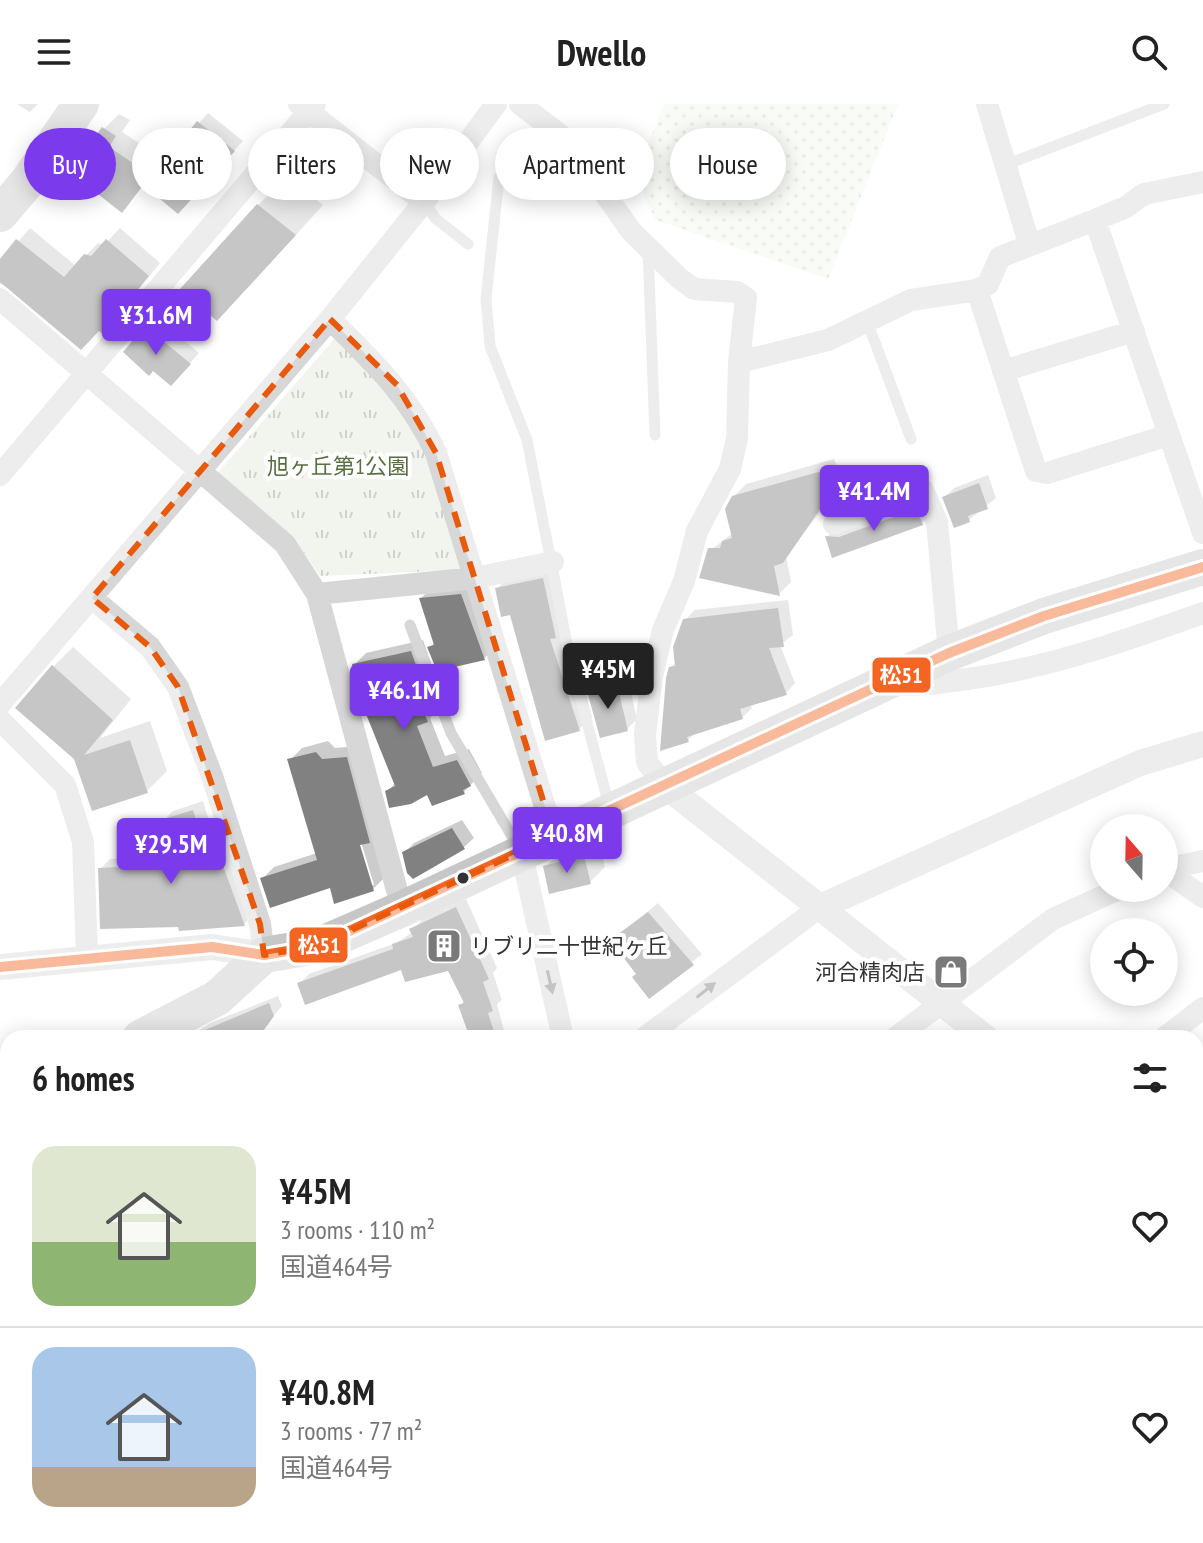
<!DOCTYPE html>
<meta charset="utf-8">
<style>
body{margin:0;font-family:"PT Sans Narrow","Noto Sans JP",sans-serif;background:#f2f2f2;color:#222;height:100vh;display:flex;flex-direction:column;font-size:30px;white-space:nowrap}
*{box-sizing:border-box;margin:0}
p{font-size:26px;color:#767676}
.icon{flex:none;width:44px;height:44px;fill:none;stroke:currentColor;stroke-width:2;stroke-linecap:round;stroke-linejoin:round}
.map{position:relative;flex:1;overflow:hidden}
.panel{position:absolute;left:0px;top:926px;width:1204px;height:514px;display:flex;flex-direction:column;background:#fff;border-radius:24px 24px 0 0;box-shadow:0 4px 20px #0003}
.panel>*{flex:none}
.guide{position:absolute;left:24px;top:24px;width:800px;height:72px;display:flex;gap:16px}
.needle{width:52px;rotate:340deg}
.buttons{position:absolute;left:1090px;top:710px;display:grid;gap:16px}
.buttons a{display:grid;place-items:center;width:88px;height:88px;border-radius:50%;background:#fff;box-shadow:0 4px 20px #0003;font-size:40px}
.price{position:absolute;translate:-50% -68px;padding:0 18px;border-radius:8px;background:#7c3aed;color:#fff;font-size:26px;line-height:52px;filter:drop-shadow(0 2px 4px #0008)}
.price::after{content:'';position:absolute;left:50%;top:48px;width:24px;height:18px;margin-left:-12px;background:inherit;clip-path:polygon(0 0,100% 0,50% 100%)}
.price.active{background:#222;color:#fff}
ul{padding:0;list-style:none}
li{display:flex;align-items:center;gap:24px;height:200px;padding:0 32px}
li+li{border-top:2px solid #e0e0e0}
li span{display:grid;place-items:center;flex:none;width:224px;height:160px;border-radius:24px;color:#555}
li>.icon{margin-inline-start:auto}
span .icon{width:96px;height:96px;fill:#fffc;stroke-width:1}
li b{font-size:34px}
h2{display:flex;justify-content:space-between;align-items:center;height:96px;padding:0 32px;font-size:34px}
.tag{padding:0 28px;border-radius:36px;background:#fff;box-shadow:0 4px 20px #0003;font-size:28px;line-height:72px}
.tag.active{background:#7c3aed;color:#fff}
header{display:flex;justify-content:space-between;align-items:center;height:104px;padding:0 32px;background:#fff;font-size:36px;font-weight:600}
.map>svg:first-child{display:block}
.grass{fill:url(#grass-dots)}
.park{fill:url(#park-tufts)}
.shadow{fill:#0003;fill-rule:evenodd}
.building{fill:#818181}
.lines{fill:none;stroke-linecap:round;stroke-linejoin:round}
.service{stroke:#d7d7d7;stroke-width:11}
.minor{stroke:#d7d7d7;stroke-width:22}
.tertiary{stroke:#d7d7d7;stroke-width:26}
.secondary{stroke:#d0d0d0;stroke-width:30}
.trunk{stroke:#c7c7c7;stroke-width:36}
.bus-1-casing{stroke:#fff;stroke-width:16}
.bus-1{stroke:#f26522;stroke-width:10}
.oneway{fill:#7d7d7d}
.marked{fill:none;stroke:#e8590c;stroke-width:6;stroke-dasharray:16 10;stroke-linejoin:round}
.bus-dot{fill:#333;stroke:#fff;stroke-width:3}
.labels{text-anchor:middle;dominant-baseline:central;stroke-width:8;stroke-linejoin:round;paint-order:stroke}
.park-label{font-size:22px;fill:#56703f;stroke:#fff}
.poi-label{font-size:22px;fill:#333;stroke:#fff;text-anchor:start}
.line-badge{stroke:#fff;stroke-width:3}
.badge-label{font-size:22px;text-anchor:middle;font-weight:bold;fill:#fff}
</style>
<header><svg class="icon" aria-label="menu" viewBox="0 0 24 24"><path d="M4 6h16M4 12h16M4 18h16"/></svg>Dwello<svg class="icon" aria-label="search" viewBox="0 0 24 24"><circle cx="10" cy="10" r="6"/><path d="M15 15l6 6"/></svg></header>
<div class="map">
<svg width="1203" height="1439" viewBox="0 0 1203 1439">
<defs>
<pattern id="grass-dots" width="8" height="8" patternUnits="userSpaceOnUse" patternTransform="scale(2)"><rect width="8" height="8" fill="#f1f5ed"/><path d="M2 2h.1M6 6h.1" fill="none" stroke="#cfd2cc" stroke-width="1.8" stroke-linecap="round"/></pattern>
<pattern id="park-tufts" width="24" height="20" patternUnits="userSpaceOnUse" patternTransform="scale(2)"><rect width="24" height="20" fill="#f1f5ed"/><path d="M3 7l-1-3M5 7V3M7 7l1-3M15 17l-1-3M17 17v-4M19 17l1-3" fill="none" stroke="#cfd2cc"/></pattern>
</defs>
<rect width="100%" height="100%" fill="#fff"/>
<path class="grass" d="M664 0H898L828 175 656 116 635 74Z"/>
<path class="park" d="M336 233 390 286 418 327 464 459 460 466 320 472 298 440 216 371Z
M0 1263H8V1357L0 1367Z"/>
<path class="shadow" d="M17 0H38L30 8Z
M208 9 243 37 187 98 188 42 199 19Z
M119 10 130 16 122 28 164 55 122 106 104 25Z
M287 72 323 101 246 186 258 101Z
M30 124 76 162 98 139 104 141 120 124 160 159 114 215 0 180V158Z
M156 213 199 249 181 269 153 264 125 248Z
M834 355 844 377 786 452 791 478 779 490 708 448 733 429V393L746 380Z
M988 371 996 394 969 416 944 394 954 384Z
M925 397 931 410 922 419 834 451 827 433 836 424 850 425Z
M558 464 579 581 583 580 592 613 579 625 497 485 509 472Z
M470 481 494 545 484 554 430 543 435 538 421 494 431 485Z
M788 496 793 531 780 541 795 579 786 589 750 600 752 604 742 614 696 628 688 636 662 644 670 564 677 557 685 516 695 506Z
M423 536 431 559 439 605 430 614 445 652 469 645 482 669 464 688H387L396 678 354 561 366 549Z
M73 543 131 595 100 634 150 617 167 667 147 687 75 654 53 563Z
M627 572 637 615 627 625 590 588 599 578Z
M328 637 335 644 358 642 385 773 373 785 262 775 274 763 317 749 290 656 302 644ZM359 731 374 781H370L355 733Z
M203 697 210 720 217 718 254 810 244 820 180 825V821L100 765 110 755 169 752 163 717 173 707Z
M462 716 474 734 464 743 413 772 404 749 414 739Z
M599 738 605 763 590 778 545 763 560 748Z
M466 795 497 864 493 869 502 896 497 900 506 934H465L468 926 460 902 465 896 449 864H402L299 880 309 870 396 839 413 828 422 815Z
M658 799 702 850 650 892 639 870 613 836Z
M278 892 282 902 255 934H187L210 919Z
M372 1432H396L404 1439H365Z
M719 1432H754L748 1439H728Z"/>
<path class="building" d="M197 17 235 47 178 110 148 85 185 42 180 38Z
M102 23 116 32 109 43 151 71 122 109 70 68Z
M257 100 296 131 217 217 180 185Z
M16 135 64 173 84 150 91 152 106 135 149 172 102 229 99 227 81 246 0 178V155Z
M145 222 191 260 171 282 153 267 149 272 123 248Z
M822 367 827 370 832 391 823 394 825 398 783 459 774 462 780 492 699 474 708 444H720L722 437 732 434 725 405 732 392Z
M979 379 988 405 968 412 970 418 954 424 942 393Z
M916 405 923 421 832 454 825 432 839 433Z
M543 474 556 534 550 535 580 627 545 637 510 511 501 513 495 484Z
M461 490 485 556 437 567 427 543 434 541 419 494Z
M778 504 784 543 769 544 787 591 740 605 743 615 687 633 689 638 660 647 666 574 669 563 675 562 673 543 683 515Z
M411 547 420 572 418 577 411 579 428 618 417 622 433 663 457 656 471 682 463 686 465 690 432 702 427 691 411 700 389 704 385 687 395 682 358 590 352 560Z
M52 561 113 616 84 651 130 636 148 689 92 707 74 655 15 604Z
M617 580 628 627 600 634 587 587Z
M316 648 322 655 347 653 370 739 360 741 374 787 334 800 330 784 270 804 260 774 317 756 287 655Z
M193 706 200 729 207 727 213 749 218 748 245 822 179 827 178 823 100 825 98 764 168 761 161 716Z
M452 724 465 745 413 775 407 769 402 748Z
M584 752 591 780 549 790 543 762Z
M456 803 489 875 483 878 493 907 488 909 496 934H470L458 901 464 899 448 867 405 878 401 866 305 901 297 879 393 845 392 840 413 833 409 825Z
M648 808 694 861 649 895 632 873 636 870 610 836Z
M269 899 274 912 258 934H186Z"/>
<g class="lines">
<path class="service" d="M1005 61 1164 0
M499 73 486 195 490 242 527 336 570 555 610 705
M424 98 436 115 468 140
M648 145 655 331
M867 217 911 335
M410 521 451 629 520 746"/>
<path class="minor" d="M299 0 424 98 330 215C374 259 409 291 436 349L554 732
M520 0 568 37 631 127 679 174 694 185 737 188 746 194 739 258 737 334 730 365 697 427 684 477 663 526 652 572 645 630 647 658 663 680
M987 0 1029 139
M424 98 496 0
M1095 116 1126 103 1144 90 1203 78
M977 186 1036 367 1047 369 1169 331
M0 195 285 440 317 490 402 805
M739 258 828 236 911 196 977 186 988 180 1000 153 1095 116 1203 429
M1003 267 1134 227
M0 371 315 0
M834 420 923 386 937 418 949 549
M317 490 475 474 553 458
M92 494 150 543 178 583 212 672 260 820 264 851
M895 580C919 583 943 578 968 575 1051 563 1124 537 1203 509
M0 600 330 215
M0 616 65 681 83 738 87 853
M521 747 563 934
M1164 765 1203 757
M1164 766 1203 793
M644 934 820 803
M895 934 1053 815 1121 784
M1164 934 1203 904
M0 1251 8 1250
M1196 1277 1203 1270
M392 1432 400 1439
M920 1432 929 1439
M186 1439 191 1432
M340 1439 347 1432
M1014 1439 1022 1432"/>
<path class="tertiary" d="M663 680 986 934
M820 803 1140 659 1203 640
M0 863 212 843 264 851
M1196 1097 1203 1102"/>
<path class="secondary" d="M0 963 8 969
M627 1432 636 1439"/>
<path class="trunk" d="M0 110 28 77 81 0
M140 934 217 894 264 851 317 842 402 805 949 549 1044 512 1203 463
M0 999 8 995"/>
<defs>
<path id="bus-1" d="M0 863 212 843 264 851 317 842 949 549 1044 512 1203 463"/>
</defs>
<use href="#bus-1" class="bus-1-casing"/>
<use href="#bus-1" class="bus-1"/>
</g>
<defs><path id="oneway-solid" d="M-6-.8H1V-3.2L6.5 0L1 3.2V.8H-6Z" transform="scale(2)"/></defs>
<g class="oneway">
<use href="#oneway-solid" transform="translate(550 878) rotate(77)"/>
<use href="#oneway-solid" transform="translate(706 886) rotate(-38)"/>
</g>
<path d="M0 0H1203V1439H0ZM330 215 397 281 436 349 554 732 317 842 264 851 260 820 178 583 150 543 92 494Z" fill="#fff" fill-opacity=".55" fill-rule="evenodd"/>
<path class="marked" d="M330 215 397 281 436 349 554 732 317 842 264 851 260 820 178 583 150 543 92 494Z"/>
<defs>
<symbol id="building-square" viewBox="-11 -11 22 22"><rect x="-9" y="-9" width="18" height="18" rx="4" fill="#7a7a7a" stroke="#fff"/><path d="M-4-6H4V6H1V3H-1V6H-4ZM-2.5-4.3h1.7v1.8h-1.7ZM.8-4.3h1.7v1.8H.8ZM-2.5-1h1.7V.8h-1.7ZM.8-1h1.7V.8H.8Z" fill="#fff"/></symbol>
<symbol id="shop-square" viewBox="-11 -11 22 22"><rect x="-9" y="-9" width="18" height="18" rx="4" fill="#7a7a7a" stroke="#fff"/><path d="M-5-2.5h2.3a2.7 3.5 0 0 1 5.4 0H5L5.5 6h-11ZM-1.5-2.5h3a1.5 2.3 0 0 0-3 0Z" fill="#fff"/></symbol>
</defs>
<g fill-rule="evenodd">
<use href="#building-square" x="424" y="822" width="40" height="40"/>
<use href="#shop-square" x="931" y="848" width="40" height="40"/>
</g>
<circle class="bus-dot" cx="463" cy="774" r="7"/>
<g class="labels">
<g class="park-label">
<text x="338" y="362">旭ヶ丘第1公園</text>
</g>
<g class="poi-label">
<text x="470" y="842">リブリ二十世紀ヶ丘</text>
<text x="925" y="868" text-anchor="end">河合精肉店</text>
</g>
</g>
<g class="line-badge">
<rect x="871" y="552" width="61" height="38" rx="8" fill="#f26522"/>
<rect x="288" y="822" width="61" height="38" rx="8" fill="#f26522"/>
</g>
<g class="badge-label">
<text x="901" y="579">松51</text>
<text x="319" y="849">松51</text>
</g>
</svg>
<div class="buttons">
<a><svg class="needle" viewBox="-14 -14 28 28"><path d="M0-13l5 13h-10z" fill="#e53935"/><path d="M0 13l5-13h-10z" fill="#767676"/></svg></a>
<a><svg class="icon" aria-label="locate" viewBox="0 0 24 24"><circle cx="12" cy="12" r="6"/><path d="M12 2v4M12 18v4M2 12h4M18 12h4"/></svg></a>
</div>
<b class="price" style="left:156px;top:253px">¥31.6M</b>
<b class="price" style="left:874px;top:429px">¥41.4M</b>
<b class="price active" style="left:608px;top:607px">¥45M</b>
<b class="price" style="left:404px;top:628px">¥46.1M</b>
<b class="price" style="left:567px;top:771px">¥40.8M</b>
<b class="price" style="left:171px;top:782px">¥29.5M</b>
<div class="guide">
<a class="tag active">Buy</a>
<a class="tag">Rent</a>
<a class="tag">Filters</a>
<a class="tag">New</a>
<a class="tag">Apartment</a>
<a class="tag">House</a>
</div>
<section class="panel">
<h2>6 homes<svg class="icon" aria-label="filters" viewBox="0 0 24 24"><path d="M4 7h16M4 17h16"/><circle cx="9" cy="7" r="2"/><circle cx="15" cy="17" r="2"/></svg></h2>
<ul>
<li><span style="background:linear-gradient(#dfe7d0 60%,#8fb573 0)"><svg class="icon" aria-label="home" viewBox="0 0 24 24"><path d="M3 11l9-7 9 7M6 9v11h12V9"/></svg></span><div><b>¥45M</b><p>3 rooms · 110 m²</p><p>国道464号</p></div><svg class="icon" aria-label="heart" viewBox="0 0 24 24"><path d="M12 20l-8-8c-3-5 5-10 8-4 3-6 11-1 8 4z"/></svg></li>
<li><span style="background:linear-gradient(#a9c7e8 75%,#b9a48a 0)"><svg class="icon" aria-label="home" viewBox="0 0 24 24"><path d="M3 11l9-7 9 7M6 9v11h12V9"/></svg></span><div><b>¥40.8M</b><p>3 rooms · 77 m²</p><p>国道464号</p></div><svg class="icon" aria-label="heart" viewBox="0 0 24 24"><path d="M12 20l-8-8c-3-5 5-10 8-4 3-6 11-1 8 4z"/></svg></li>
</ul>
</section>
</div>
